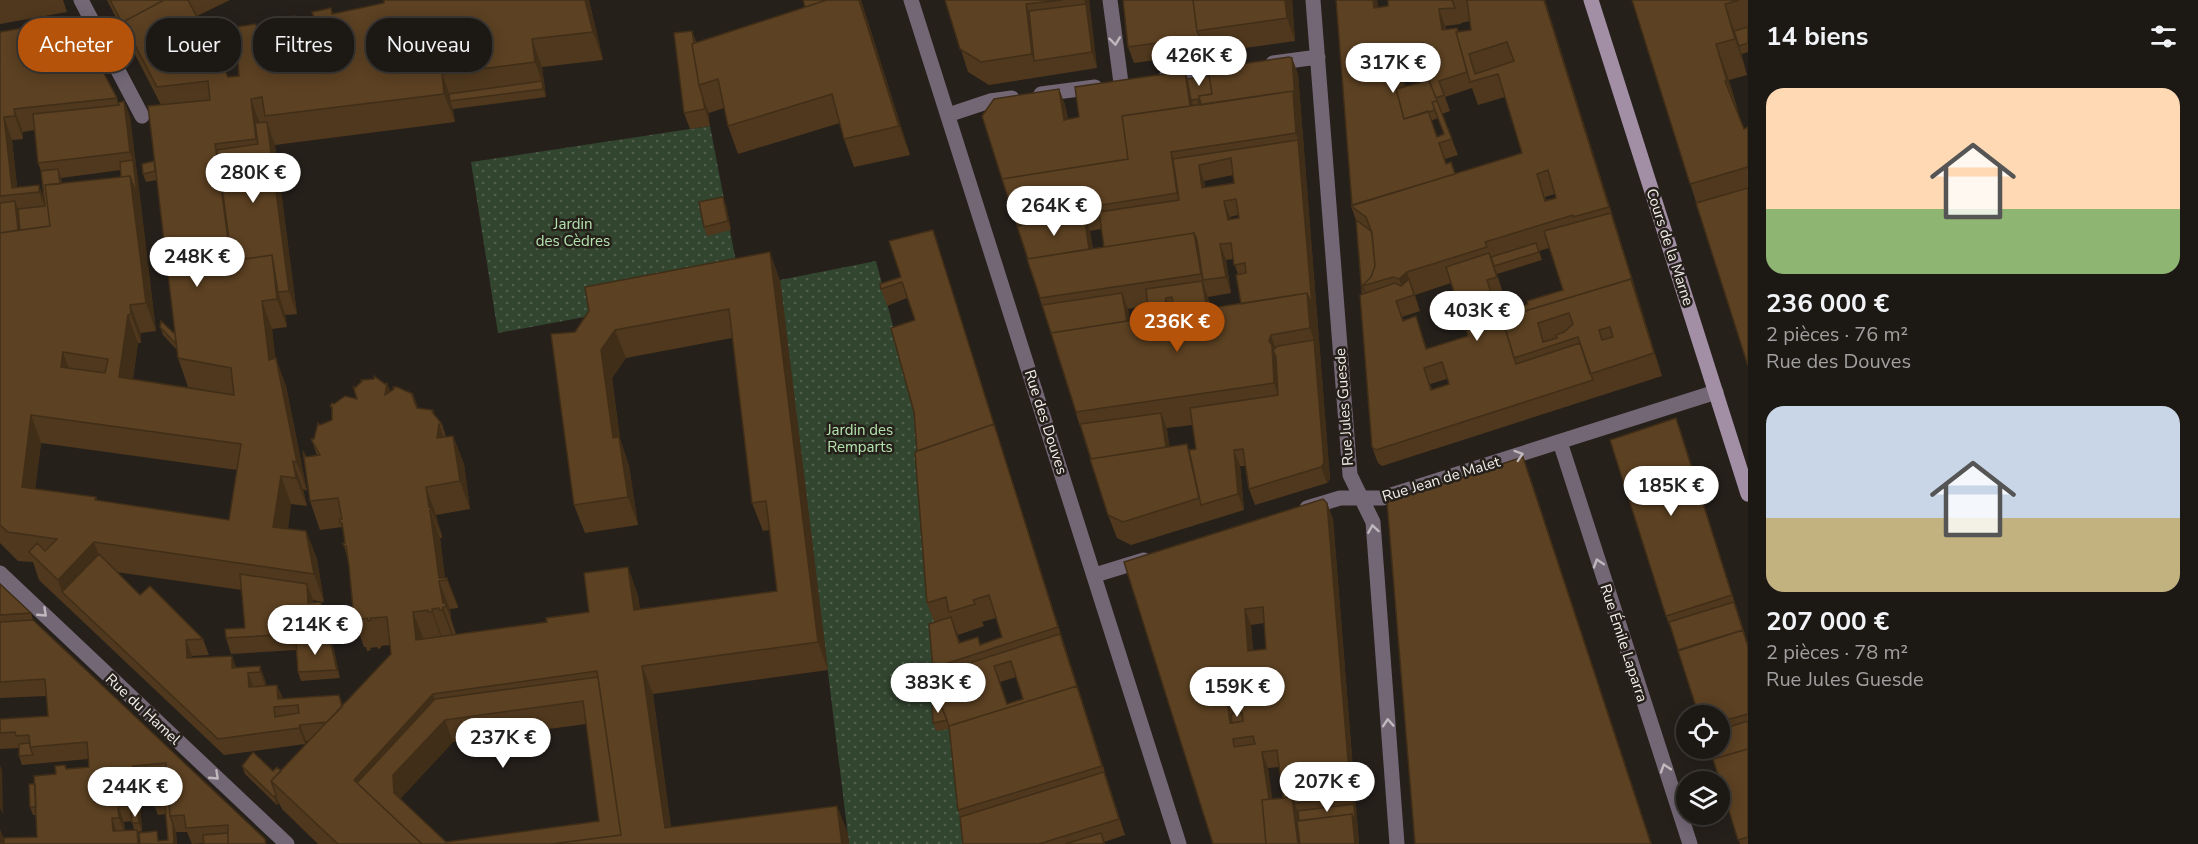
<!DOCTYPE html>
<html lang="fr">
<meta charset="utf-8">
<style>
body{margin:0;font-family:"Nunito Sans",sans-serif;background:#25211d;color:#f1f3f6;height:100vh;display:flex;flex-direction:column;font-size:22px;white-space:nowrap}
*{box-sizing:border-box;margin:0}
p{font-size:20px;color:#a0a0a0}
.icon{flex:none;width:33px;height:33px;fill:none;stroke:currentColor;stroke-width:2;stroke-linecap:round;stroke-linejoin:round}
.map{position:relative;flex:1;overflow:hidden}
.panel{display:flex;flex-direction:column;background:#1c1814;width:450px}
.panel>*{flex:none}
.hud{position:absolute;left:18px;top:18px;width:570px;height:54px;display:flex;gap:12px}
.tools{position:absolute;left:1676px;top:705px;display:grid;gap:12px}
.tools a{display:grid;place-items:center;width:54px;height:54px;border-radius:50%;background:#1c1814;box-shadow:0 3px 15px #0003,0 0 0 2px #3a3734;font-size:30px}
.price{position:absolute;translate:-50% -51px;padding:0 14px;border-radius:21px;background:#fff;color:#222;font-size:20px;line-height:39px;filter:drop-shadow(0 2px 3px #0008)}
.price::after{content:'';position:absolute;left:50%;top:36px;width:18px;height:14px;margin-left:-9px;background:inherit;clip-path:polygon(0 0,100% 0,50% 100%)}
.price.active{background:#b45309;color:#fff}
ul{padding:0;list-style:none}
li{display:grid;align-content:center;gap:12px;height:318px;padding:0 18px}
li span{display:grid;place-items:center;height:186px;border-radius:18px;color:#555}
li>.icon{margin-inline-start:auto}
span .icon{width:108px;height:108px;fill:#fffc;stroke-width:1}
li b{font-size:26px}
h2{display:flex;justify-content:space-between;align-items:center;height:72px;padding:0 18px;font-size:26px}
.pill{padding:0 21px;border-radius:24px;background:#1c1814;box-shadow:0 3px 15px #0003,0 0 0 2px #3a3734;font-size:21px;line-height:54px}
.pill.active{background:#b45309;color:#fff}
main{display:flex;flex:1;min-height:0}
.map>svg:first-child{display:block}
.park{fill:url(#park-dots)}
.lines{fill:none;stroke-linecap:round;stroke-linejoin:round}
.street{stroke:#736776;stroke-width:15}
.secondary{stroke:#a28fa6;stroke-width:15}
.wall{fill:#4f381d;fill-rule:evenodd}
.shaded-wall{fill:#402e18}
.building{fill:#5c4122;stroke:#402e18;stroke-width:1.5;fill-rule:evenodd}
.oneway{stroke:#bfb8bc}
.labels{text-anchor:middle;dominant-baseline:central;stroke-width:5;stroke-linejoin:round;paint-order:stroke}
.park-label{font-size:15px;fill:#b4e4ae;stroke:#26201b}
.street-label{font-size:15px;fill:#f2eeea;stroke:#26201b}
</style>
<main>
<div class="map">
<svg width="1748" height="844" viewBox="0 0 1748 844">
<defs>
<pattern id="park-dots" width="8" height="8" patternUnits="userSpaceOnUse" patternTransform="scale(1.5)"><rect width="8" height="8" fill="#32452f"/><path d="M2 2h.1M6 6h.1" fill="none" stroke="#50604d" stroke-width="1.8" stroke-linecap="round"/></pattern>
</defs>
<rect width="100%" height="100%" fill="#26201b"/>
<path class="park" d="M710 126 741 288 498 333 471 162Z
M876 261 920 429 967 844H849L780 280Z"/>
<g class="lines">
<path class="street" d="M81 0 142 116
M911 0 1179 844
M1110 0 1121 83
M1313 0 1350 475 1373 522 1397 844
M1273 63 1318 57
M1166 77 1229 68
M1041 94 1095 87
M948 115 990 101 1012 98
M1560 442 1690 844
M1307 508 1340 498H1382L1716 392
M0 573 287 844
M1095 575 1144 560"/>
<path class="secondary" d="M1591 0 1748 494"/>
</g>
<path class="wall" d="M0 0H63L67 12 0 24Z
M107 0H230L197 16 228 77 239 76 258 30 277 26 294 16 296 22 314 18 331 8 333 14 384 3V0H589L603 60 542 67 546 97 453 109 455 122 275 145 297 314 286 315 285 314 287 327 272 329 275 358 286 386 307 491 303 489 307 506 291 504 288 529 306 531 317 559 324 602 312 600 313 603 327 618 340 678 301 681 298 672 296 650 231 654 226 638 245 628 242 590 116 572 140 595 203 639 209 655 192 656V658L236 668 260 666 266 686 277 685 283 699 339 695 343 705 391 654 390 645 381 646V648L378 649 377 647 370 648 371 650 367 651 366 647H364L354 619 349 566 347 557 344 546 345 543 344 533 342 527 320 530 310 501 306 457 317 455 311 439H314L320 425 332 420V410L330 406 357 399 355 388 387 383 390 391 413 394 418 408 433 410 435 416 442 424 446 437 453 436 464 464 470 509 436 515 438 523 442 535V538H440L445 578H447L458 606V608L450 609 451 619 456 634 547 622 589 612 628 567 638 596 640 610 777 591 769 530 763 531 752 503 732 338 626 358 612 378 620 439 629 466 638 525 585 533 574 505 575 332 780 280 828 670 653 694 671 827 837 806 848 834 849 844H318L282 809 279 803 277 805 245 774 242 766 281 771 310 741H306L305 744 224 755 39 580 33 562 18 561 0 543V32L117 98 118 103 124 101 130 117 156 331 141 333V343H138L133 379 219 392 188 387 178 358 177 350 163 335 160 327 175 334 167 266 156 267 153 259 165 247 157 180 146 182 143 174 154 161 161 105ZM35 130 38 163 41 171 44 199 39 185 17 187 12 140 23 139V132ZM121 170V177L62 183 61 178ZM41 443 237 470 229 520 97 500 96 497 35 489ZM586 724 599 821 446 842 401 800V798L453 742Z
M803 0H861L910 155 854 167 844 139 840 123 738 154 728 126 724 108 709 113 708 111 710 126 690 129 684 113 692 31 696 42 805 7Z
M945 0H1089L1097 68 989 85 968 72Z
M1292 0 1295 41 1134 63 1128 47Z
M1336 0H1377L1378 7 1388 6V0H1545L1617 229 1662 376 1382 466 1378 463 1372 447 1362 294 1356 220 1351 206 1352 205ZM1470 21 1471 30 1459 31 1446 29 1445 26 1461 24V23ZM1425 60 1429 80 1405 87 1402 63ZM1472 88 1478 105 1505 97 1522 153 1455 174 1446 164 1445 159 1458 155 1442 114 1450 111 1445 97ZM1438 118 1444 134 1437 137 1431 121ZM1555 194 1556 198 1546 200 1545 197ZM1549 248 1563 290 1528 304 1508 311 1503 296 1494 299 1493 296 1503 293 1494 265 1497 274 1542 260 1539 251ZM1451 283 1468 336 1427 349 1416 316 1403 320 1402 317 1420 311 1415 295ZM1447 379 1449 384 1432 389 1430 384Z
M1632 0H1748V52L1742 54 1741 52 1747 75 1729 80 1739 116 1744 129 1748 127V366Z
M1292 58 1298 74 1330 479 1327 483 1255 505 1249 489 1246 466H1240L1244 510 1131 545 1117 538 1108 515 1002 179 1059 89 1065 105 1068 119 1079 117 1185 71 1187 79 1209 76ZM1233 175 1234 183 1205 187 1204 181ZM1238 215 1239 218 1231 219 1230 217ZM1101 229 1104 247 1093 249 1090 231ZM1233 259 1238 275 1241 304 1210 308 1208 297 1231 293 1226 260ZM1148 306 1151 313V318L1130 321 1128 309ZM1192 425 1196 449 1189 450 1169 446 1167 428Z
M726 205 731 230 707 236 704 227Z
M938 247 1125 835 1104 842 1105 844H963L960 817 958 810 949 729 936 731 933 723 941 705 935 674 933 668 934 622 927 603 917 451 915 320 907 298 887 306 881 289 901 277ZM996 618 1002 637 980 644 960 642 952 621 958 635 984 626 982 622ZM1016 677 1023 699 1007 704 1000 682Z
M1676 418 1684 441 1748 644V844H1740L1710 748H1719V716L1678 650 1666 616Z
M1327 503 1333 519 1359 844H1213L1124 562ZM1264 623 1266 649 1253 651 1251 625ZM1279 767 1283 798 1272 799 1268 768Z
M0 584 31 613 33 620 265 839 192 844 187 832H176L177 844 4 839 37 837 36 815H33L30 807 35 784 56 774 65 765 67 769 89 767 88 759 22 765 19 756V748L0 749V719L48 716 46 696 0 698ZM140 802 141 803 155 802V807L158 815 166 814 168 840 160 841 140 837 138 832 142 831ZM132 821 134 830 125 831 124 822Z"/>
<path class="shaded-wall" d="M585 0H589L603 60 593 32Z
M859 0H861L910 155 899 126Z
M1084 0H1089L1097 68 1092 52 1086 4Z
M1285 0H1292L1295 41 1287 18Z
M1373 0H1377L1380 24 1374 8Z
M1544 0H1545L1617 229 1609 207Z
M1026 4 1034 27V61L1032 54Z
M1725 4 1737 39 1747 75 1735 39Z
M1439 9 1445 26 1448 46 1442 30Z
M532 39 542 67 545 90 535 62Z
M1716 44 1729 80 1740 116 1727 81Z
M1396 47 1402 63 1407 95 1401 79Z
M1292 58 1298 74 1330 479 1327 483 1321 467 1314 340 1310 328 1298 140 1296 133 1293 91Z
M1185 71 1191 88V100L1194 107 1191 113Z
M442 74 452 101H450L453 109 455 122 444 94Z
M542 81 545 90 546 97 543 89Z
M1059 89 1065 105 1070 136 1064 120Z
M702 95 708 111 710 126 705 109Z
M251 99 261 127 266 167 256 139Z
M124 101 130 117 141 204 137 195 133 160 130 152Z
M14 109 23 132V139L15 116Z
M4 117 12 140 18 194 12 188Z
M267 122 275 145 297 314 289 291Z
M215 144 225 172 232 266 231 261Z
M1171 152 1179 175 1185 216 1177 193Z
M1199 165 1204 181 1208 204 1202 188Z
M58 169 61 177 65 213 62 204Z
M130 176 141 204 156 331 146 303Z
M39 185 47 207 48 215 39 192Z
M723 197 726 205 731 230 728 221Z
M15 201 21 218 22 242 19 235Z
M1224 201 1230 217 1233 236 1228 220Z
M1611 213 1617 229 1662 376 1654 353Z
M1084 215 1090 231 1096 272 1090 256Z
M933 230 938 247 1125 835 1058 627Z
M1194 233 1203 256V280L1209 297 1201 274Z
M1220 244 1226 260 1231 293 1226 277Z
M770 252 780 280 828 670 818 642Z
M272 255 282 283 278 292 285 314 287 327 277 299Z
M1407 272 1420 311 1414 295 1406 298 1399 279Z
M1202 281 1208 297 1215 337 1209 321Z
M1122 293 1128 309 1135 350 1129 334Z
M1166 298 1172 314 1171 321 1165 304Z
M262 301 272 329 279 388 269 360Z
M130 305 141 333V343L131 314Z
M128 315 138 343 129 405 119 377Z
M615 330 626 358 612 378 620 439 629 466 638 525 628 497 613 438 601 350Z
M1271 335 1281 364 1284 411 1274 383 1269 341Z
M63 352 73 381 61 367Z
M276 358 286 386 307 491 297 463Z
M387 383 398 411 385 395Z
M413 394 423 422 422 423 412 395Z
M433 410 439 425V424L449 453 437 438 432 412Z
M1161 413 1167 429 1173 470 1167 454Z
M31 415 41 443 32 515 22 487Z
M1676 418 1684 441 1748 644V647Z
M453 436 464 464 470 509 460 481Z
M1234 450 1240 466 1244 510 1238 494Z
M1523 457 1533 485 1652 844H1651Z
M293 461 303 489 307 506 296 478Z
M281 476 291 504 284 555 273 527Z
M426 487 436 515 438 523 442 535V538L431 510 429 507Z
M1327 503 1333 519 1359 844H1355L1352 814 1354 804 1351 797Z
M430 510 440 538 445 580 439 578Z
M306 531 317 559 324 602 314 574Z
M94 542 104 570 62 592 58 580Z
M628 567 638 596 644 639 634 610Z
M447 578 458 606V608L447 580Z
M439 581 450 609 451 619 456 634 446 606 443 603Z
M307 584 313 600 314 619 308 603Z
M321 602 327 618 340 678 337 670 330 640 327 632Z
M443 607 453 635V638L442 610Z
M432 609 442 637V640L432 612Z
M1245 609 1251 625 1254 667 1248 651Z
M413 612 424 640H416Z
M186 640 192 656 193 674 187 658Z
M232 656 238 672 232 668Z
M260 666 266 682V688L260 672Z
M642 666 653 694 673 844 665 828Z
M248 673 254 689 249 687Z
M277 685 283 701 278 699Z
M433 694 443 722 445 720 453 742 401 798 402 816 371 800 354 780Z
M300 725 306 741 305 744 299 728Z
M1262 752 1268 768 1273 806 1269 800Z
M0 765 2 770 3 815 0 808Z
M133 766 139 782 137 795 140 802 142 831 139 823 138 812 135 805Z
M276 795 279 803 277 805 274 797Z
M1292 797 1301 820 1304 844H1298Z
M118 806 124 822 125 834 119 818Z
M837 806 848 834 849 844H842Z
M112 818 117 834 113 831Z
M173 824 176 832 177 844H174Z
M0 829 6 844H0Z
M137 830 142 844H138Z"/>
<path class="building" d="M110 0H164L123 22 125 28Z
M164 0H188L228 77 239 76 236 27 256 24 257 30 277 26 275 20 294 16 295 22 314 18 312 12 331 8 332 14 384 3V0H585L593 32 532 39 535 62 442 74 444 94 265 116 262 97 251 99 256 139 215 144 231 261 272 255 277 299 262 301 269 360 276 358 297 463 293 461 296 478 281 476 273 527 306 531 314 574 94 542 58 580 29 552 37 543 45 551 57 539 8 532 0 525V233L50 226 45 185 130 176 146 303 130 305 131 314 128 315 119 377 234 395 231 368 178 358 148 106 210 100 208 81 157 87 123 22ZM63 352 108 359 105 373 61 367ZM31 415 241 444 229 520 95 500 96 497 22 487Z
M803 0H827L805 7Z
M827 0H859L899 126 844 139 832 94 728 126 718 79 699 85 692 44Z
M945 0H1063L1026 4 1032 54 981 62 960 49Z
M1123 0H1193L1197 31 1200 37 1128 47Z
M1193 0H1285L1287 18 1197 31Z
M1336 0H1373L1374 8 1388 6V0H1452L1455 8 1439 9 1442 30 1457 28 1458 31 1456 32 1467 72 1439 81 1444 95 1436 98 1426 73 1423 43 1396 47 1401 79 1394 81 1404 119 1428 111 1437 137 1444 134 1432 102 1437 101 1452 139 1439 143 1446 164 1451 162 1455 174 1352 205Z
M1467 0H1544L1609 207 1573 217V215L1485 242 1487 247 1407 272 1399 279 1393 277 1362 286 1371 277 1375 266 1372 233 1366 217 1351 206 1522 153 1498 74 1470 82 1456 32 1471 30ZM1507 42 1514 61 1475 74 1469 54ZM1548 170 1556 198 1545 201 1537 174Z
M1632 0H1739L1725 4 1735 39 1716 44 1727 81H1725L1744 129 1748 127V167L1690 184Z
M1086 4 1092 52 1034 61 1029 11Z
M72 19 76 21 117 98 14 109 15 116 4 117 12 188 39 185V192L0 196V32Z
M1748 27V43L1739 46 1734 31Z
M692 31 694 43 692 44 699 85 702 95 705 109 684 113 674 33Z
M1289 57 1292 58 1295 98 1293 91 1201 105 1199 96 1212 94 1208 69Z
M1185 71 1190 106 1122 116 1128 159 1002 179 982 116 994 99 1059 89 1064 120 1079 117 1075 87Z
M1209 76 1212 94 1199 96 1200 104H1199L1198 99 1191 100 1187 79Z
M1429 80 1437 101 1432 102 1435 110 1404 119 1396 89Z
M542 81 543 89 450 101 449 94Z
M1293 91 1296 133 1171 152 1177 193 1015 219 1002 179 1128 159 1122 116Z
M124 101 130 152 38 163 33 114 119 105 118 103Z
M267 122 289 291 278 292 273 261 272 255 232 261 217 150 258 144 255 123Z
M1298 140 1312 305 1307 293 1241 304 1236 275 1246 273 1245 263 1234 265 1231 243 1220 244 1226 277 1203 280 1197 240 1194 233 1104 247 1099 212 1179 200 1173 159ZM1231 158 1234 183 1202 188 1199 165ZM1236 199 1239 218 1228 220 1224 201Z
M133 160 137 195 130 176 121 177 120 162Z
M154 161 155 171 143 174 142 164Z
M58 169 60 184 45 185 50 226 20 230 18 209 45 206 41 171Z
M1748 188V366L1696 203Z
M723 197 728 221 704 227 699 202Z
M15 201 18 230 0 233V203Z
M1611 213 1634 286 1631 279 1502 318 1516 364 1580 343 1593 380 1376 450 1372 447 1360 295 1395 283 1401 286 1409 279 1414 295 1396 301 1403 321 1416 316 1426 349 1468 336 1446 267 1489 253 1497 277 1487 280 1493 299 1503 296 1508 311 1528 304 1527 301 1563 290 1544 231ZM1442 362 1449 384 1431 390 1424 368Z
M1084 215 1089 249 1028 259 1017 226Z
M1356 220 1371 231 1372 235 1375 266 1371 277 1362 286 1365 293 1362 294Z
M933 230 996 431 994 424 917 451 914 412 891 328 915 320 902 282 881 289 880 284 901 277 889 241Z
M1194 233 1201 274 1040 298 1027 259Z
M1536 243 1539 252 1494 266 1491 257Z
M165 247 166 258 153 259 152 248Z
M770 252 818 642 642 666 665 828 837 806 842 844H551L621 835 597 671 433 694 354 780 422 844H338L271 781 391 654 387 617 370 618 371 620 368 621 367 618 360 619 361 621 357 622 356 619H354L349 566 346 546H344L343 543H345L342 523H340V519H342L338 498 310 501 303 451 306 457 320 455 311 439H314L318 423 320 425 332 420V407L330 406 332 403 334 404 345 396 357 399 353 386 355 388 362 381 361 380 374 379V376L385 384 387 383 385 395 394 389 393 387H397L413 394 412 395 417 408 433 410 432 412 442 424H439L437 438 453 436 460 481 426 487 429 507 431 506V510H430L439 578H447V580L439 581 443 603H445L446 606 443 607 442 610H439V608L432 609V612H428V610L413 612 416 640 547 622 546 618 589 612 584 573 628 567 634 610 777 591 766 501 752 503 729 309 615 330 601 350 613 438 619 437 628 497 574 505 551 334 575 332 589 311 585 287Z
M1631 279 1654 353 1590 374 1578 337 1514 358 1502 318ZM1569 313 1573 324 1564 332 1556 335 1557 338 1543 342 1538 323ZM1610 327 1613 337 1602 340 1599 330Z
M1202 281 1207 309 1151 318 1150 314 1174 310 1172 297 1166 298 1165 304 1148 307 1146 289Z
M1122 293 1127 321 1051 333 1042 305Z
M1307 293 1310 328 1271 335 1269 341 1272 345 1274 383 1076 412 1051 333Z
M161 321 175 334 176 344 160 327Z
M1314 340 1324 463 1321 467 1249 489 1243 449 1234 450 1238 494 1201 505 1189 450 1196 449 1190 408 1278 395 1276 357 1273 350 1278 346Z
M1161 413 1166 447 1091 459 1080 424Z
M1676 418 1732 595 1666 616 1610 440Z
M994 424 1058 627 933 668 929 624 951 617 959 643 978 637 980 645 1002 637 989 595 973 600 975 604 949 612 946 597 927 603 915 452Z
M1187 444 1199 498 1123 522 1108 515 1090 459Z
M1523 457 1651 844H1415L1387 502Z
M1323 499 1327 503 1351 797 1295 803 1292 797 1276 799 1283 798 1277 750 1262 752 1269 799 1262 800 1266 844H1213L1124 562ZM1263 607 1266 649 1248 651 1245 609ZM1240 705 1243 721 1230 723 1228 706ZM1253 736 1255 744 1234 747 1233 739Z
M99 554 140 595 150 586 203 639 186 640 187 658 232 656V668L260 666V672L248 673 249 687 277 685 278 699 339 695 342 707 327 722 300 725 299 728 218 739 62 592ZM298 705 299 713 275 717 274 707Z
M240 574 307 584 308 603 321 602 327 632 226 638 225 629 245 628Z
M0 584 31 613 0 615Z
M1734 602 1745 637 1743 630 1678 650 1669 622Z
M33 620 265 839 266 844H228V825L186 828 184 815 170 816 166 763 133 766 135 805 118 806 119 818H112L113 831 137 830 138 844H4V838L37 837 34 776 56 774 55 766 65 765 66 769 89 767 87 742 30 747 29 735 16 736 15 732 0 733V719L48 716 45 679 0 682V622Z
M1743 630 1748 647V714L1719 722V716H1699L1678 651Z
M1060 634 1079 693 1077 686 949 726 936 692 935 674ZM1011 661 1023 699 1007 704 994 666Z
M330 640 337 670 298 672 296 642Z
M598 677 621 835 551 844H422L357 783 435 699ZM583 701 599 821 446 842 394 793 393 775 445 720Z
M1077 686 1102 766 958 810 949 726Z
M941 705 947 720 933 723 932 706Z
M1242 713 1243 721 1232 723 1231 714Z
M1748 721V749L1713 759 1710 748H1719V730Z
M30 743V747L33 755 19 756V744Z
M1748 749V837L1738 840 1713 759Z
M253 752 273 771 277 767 281 771 271 781 276 795 274 797 242 766Z
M167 771 170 816 173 824 174 844H140L139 833 157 831 158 841 168 840 165 806 155 807 154 794 137 795 136 774Z
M1104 772 1119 819 1039 844H963L960 817Z
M29 784H35L36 807H30Z
M1292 797 1298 844H1266L1262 800Z
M1354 804 1355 822 1352 814 1299 821 1298 811Z
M138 812 139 823H132L131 813Z
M1352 814 1355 844H1300L1297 821Z
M228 833V844H204L203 835Z
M1101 833 1104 843 1101 844H1065Z"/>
<defs><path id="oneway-chevron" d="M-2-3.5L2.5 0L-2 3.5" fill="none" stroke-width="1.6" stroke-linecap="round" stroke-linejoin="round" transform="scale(1.5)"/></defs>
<g class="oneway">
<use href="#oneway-chevron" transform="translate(1115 41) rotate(83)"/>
<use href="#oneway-chevron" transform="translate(1519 455) rotate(-18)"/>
<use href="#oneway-chevron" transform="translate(1373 529) rotate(-99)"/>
<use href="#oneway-chevron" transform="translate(1598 563) rotate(-108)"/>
<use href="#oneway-chevron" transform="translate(43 613) rotate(43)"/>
<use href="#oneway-chevron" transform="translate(1388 723) rotate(-94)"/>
<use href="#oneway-chevron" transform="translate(1665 768) rotate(-108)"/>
<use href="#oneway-chevron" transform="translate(215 776) rotate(43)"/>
</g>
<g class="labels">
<g class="park-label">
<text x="573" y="224">Jardin<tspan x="573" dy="17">des Cèdres</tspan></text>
<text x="860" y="430">Jardin des<tspan x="860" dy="17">Remparts</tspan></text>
</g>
<g class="street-label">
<text transform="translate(1670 247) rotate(72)">Cours de la Marne</text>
<text transform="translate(1344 407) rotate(-94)">Rue Jules Guesde</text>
<text transform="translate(1046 422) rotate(72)">Rue des Douves</text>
<text transform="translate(1441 479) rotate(-17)">Rue Jean de Malet</text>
<text transform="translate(1624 643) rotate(72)">Rue Émile Laparra</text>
<text transform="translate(143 709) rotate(43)">Rue du Hamel</text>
</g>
</g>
</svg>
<div class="tools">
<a><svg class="icon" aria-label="locate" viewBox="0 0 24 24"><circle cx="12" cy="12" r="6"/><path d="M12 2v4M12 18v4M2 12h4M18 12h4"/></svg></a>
<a><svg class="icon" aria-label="layers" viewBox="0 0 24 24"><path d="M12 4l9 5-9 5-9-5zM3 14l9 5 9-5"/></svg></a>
</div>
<b class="price" style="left:1199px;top:87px">426K €</b>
<b class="price" style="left:1393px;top:94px">317K €</b>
<b class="price" style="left:253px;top:204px">280K €</b>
<b class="price" style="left:1054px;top:237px">264K €</b>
<b class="price" style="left:197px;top:288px">248K €</b>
<b class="price" style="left:1477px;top:342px">403K €</b>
<b class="price active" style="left:1177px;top:353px">236K €</b>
<b class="price" style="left:1671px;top:517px">185K €</b>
<b class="price" style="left:315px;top:656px">214K €</b>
<b class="price" style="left:938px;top:714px">383K €</b>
<b class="price" style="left:1237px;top:718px">159K €</b>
<b class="price" style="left:503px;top:769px">237K €</b>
<b class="price" style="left:1327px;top:813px">207K €</b>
<b class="price" style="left:135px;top:818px">244K €</b>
<div class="hud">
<a class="pill active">Acheter</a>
<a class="pill">Louer</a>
<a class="pill">Filtres</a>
<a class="pill">Nouveau</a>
</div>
</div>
<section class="panel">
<h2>14 biens<svg class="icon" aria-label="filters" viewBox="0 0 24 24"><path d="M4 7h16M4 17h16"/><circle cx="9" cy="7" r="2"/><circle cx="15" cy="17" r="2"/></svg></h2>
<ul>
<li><span style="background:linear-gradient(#ffd9b3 65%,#8fb573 0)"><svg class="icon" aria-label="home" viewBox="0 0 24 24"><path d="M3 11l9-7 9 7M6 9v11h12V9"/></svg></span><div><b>236 000 €</b><p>2 pièces · 76 m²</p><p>Rue des Douves</p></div></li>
<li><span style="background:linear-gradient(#c9d6e8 60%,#c2b280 0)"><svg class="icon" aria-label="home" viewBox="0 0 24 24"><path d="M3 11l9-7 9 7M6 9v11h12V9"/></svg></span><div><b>207 000 €</b><p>2 pièces · 78 m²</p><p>Rue Jules Guesde</p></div></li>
</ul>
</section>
</main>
